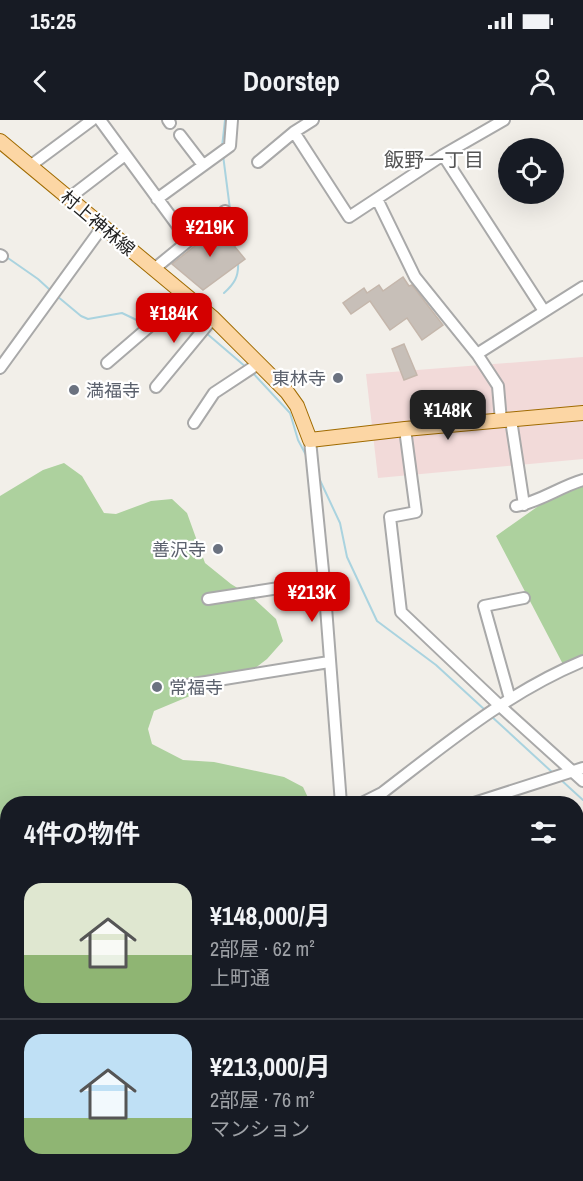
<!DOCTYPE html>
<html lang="ja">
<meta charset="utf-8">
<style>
body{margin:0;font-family:"Archivo Narrow","Noto Sans JP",sans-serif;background:#20242c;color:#f1f3f6;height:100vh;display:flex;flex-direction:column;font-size:22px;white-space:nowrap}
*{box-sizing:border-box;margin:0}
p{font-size:20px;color:#9ea1a6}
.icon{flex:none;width:33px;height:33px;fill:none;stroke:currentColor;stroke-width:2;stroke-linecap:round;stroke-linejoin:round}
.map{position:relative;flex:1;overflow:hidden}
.panel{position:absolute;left:0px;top:676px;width:584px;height:386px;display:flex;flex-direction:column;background:#171b24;border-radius:24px 24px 0 0;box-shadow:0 6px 24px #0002}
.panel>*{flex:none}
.controls{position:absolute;left:498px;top:18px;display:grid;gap:12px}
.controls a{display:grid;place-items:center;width:66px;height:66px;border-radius:50%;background:#171b24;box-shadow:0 6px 24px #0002;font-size:30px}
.price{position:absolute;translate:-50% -51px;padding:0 14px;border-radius:12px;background:#d40000;color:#fff;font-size:20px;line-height:39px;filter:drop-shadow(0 2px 3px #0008)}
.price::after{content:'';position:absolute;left:50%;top:36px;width:18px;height:14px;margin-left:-9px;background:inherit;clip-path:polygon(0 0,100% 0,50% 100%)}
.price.selected{background:#222;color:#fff}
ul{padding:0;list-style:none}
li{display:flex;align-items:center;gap:18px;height:150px;padding:0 24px}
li+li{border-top:2px solid #363941}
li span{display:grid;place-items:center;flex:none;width:168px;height:120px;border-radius:18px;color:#555}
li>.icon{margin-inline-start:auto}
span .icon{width:72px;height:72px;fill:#fffc;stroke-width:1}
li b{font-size:26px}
h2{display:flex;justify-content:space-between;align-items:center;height:72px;padding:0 24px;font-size:26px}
.status{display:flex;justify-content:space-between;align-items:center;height:42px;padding:0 30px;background:#171b24;direction:ltr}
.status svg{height:16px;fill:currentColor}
header{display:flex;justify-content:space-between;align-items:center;height:78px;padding:0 24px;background:#171b24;font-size:27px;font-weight:800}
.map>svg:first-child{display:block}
.commercial{fill:#f2dad9}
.forest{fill:#add19e}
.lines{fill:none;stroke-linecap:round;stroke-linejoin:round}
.stream{stroke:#aad3df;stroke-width:2}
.building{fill:#c7bfb8;stroke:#c4b6ab;stroke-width:1.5}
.minor-casing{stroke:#a9a9a9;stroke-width:14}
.major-casing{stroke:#a06b00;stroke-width:16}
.minor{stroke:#fff;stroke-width:10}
.major{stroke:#fcd6a4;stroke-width:14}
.worship-dot{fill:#6b7280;stroke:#fff;stroke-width:2}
.labels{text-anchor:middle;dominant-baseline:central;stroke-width:4.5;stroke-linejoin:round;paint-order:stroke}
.street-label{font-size:18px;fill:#222;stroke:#fff}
.worship-label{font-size:18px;fill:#5b616d;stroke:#fff;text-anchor:end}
.neighbourhood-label{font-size:20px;fill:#555;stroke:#fff}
</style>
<div class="status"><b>15:25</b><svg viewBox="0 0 49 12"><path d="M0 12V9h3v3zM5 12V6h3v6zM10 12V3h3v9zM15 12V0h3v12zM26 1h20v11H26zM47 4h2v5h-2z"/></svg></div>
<header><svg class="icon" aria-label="back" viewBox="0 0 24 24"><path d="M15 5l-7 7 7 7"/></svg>Doorstep<svg class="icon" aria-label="person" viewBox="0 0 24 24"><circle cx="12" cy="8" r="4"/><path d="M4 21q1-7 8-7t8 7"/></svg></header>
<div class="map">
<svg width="583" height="1061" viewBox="0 0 583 1061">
<rect width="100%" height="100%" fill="#f2efe9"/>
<path class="commercial" d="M583 237V339L378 358 366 254Z"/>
<path class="forest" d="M64 343 82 356 104 393 116 394 151 381 172 379 187 393 205 443 231 464 252 477 276 499 283 521 267 539 241 559 209 568 154 591 148 609 152 624 183 640 214 642 284 657 303 667 311 684H8V1054L572 1055 568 1061H0V376L43 350Z
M583 365V544L567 552 496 416 554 375Z
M583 834V1047L576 1052V836Z"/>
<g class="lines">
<path class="stream" d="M222 27 225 0
M223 35 235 128
M5 136 38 159 50 170
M224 173C234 164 239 157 238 142
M57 176 81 196 88 199 122 193 145 204
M162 201 182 194 201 209
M205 212 247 248
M251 251 290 293 298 320 306 335
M318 356 340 403 347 437 377 501 436 545 485 590
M491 596 553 653
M560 659 583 680"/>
</g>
<path class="building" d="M229 99V111L225 115 245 139 203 170 172 144Z
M403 157 409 166 412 165 443 205 422 220 407 198 390 210 370 181 351 194 343 183 364 168 367 173 379 165 383 171Z
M404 224 417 255 404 260 392 229Z
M583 764V804L576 798V774Z"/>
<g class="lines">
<defs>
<path id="minor" d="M100 0 188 120
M168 0 170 3
M294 12 349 97 443 35 504 0
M180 15 203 45
M443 35 544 191
M258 42 294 12 313 0
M30 46 92 0
M69 78 125 35
M157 79 230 26 232 0
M377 79 415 157 477 234 498 266 501 301
M0 135 2 136
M154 149 225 91
M477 234 583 167
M107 243 186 175
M0 248 103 106
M156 267 213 198
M511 300 524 385
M194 303 214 273 258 244
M405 309 416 392 390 397 401 492 499 585 583 661
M310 320 324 461 341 684
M516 386C540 382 559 367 583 360
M208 479 324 461
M181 566 329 542
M510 579 484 486 524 478
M360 684 382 673C446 624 508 572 583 541
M471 684 583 648
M0 813 8 797
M0 922H8
M0 951 8 943
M0 998 8 1005
M54 1054 57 1061
M87 1061 113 1054"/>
<path id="major" d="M0 21 213 198 287 272 297 286 310 320 405 309 583 293"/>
</defs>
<use href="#minor" class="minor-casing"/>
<use href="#major" class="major-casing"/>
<use href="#minor" class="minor"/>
<use href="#major" class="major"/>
</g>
<g class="worship-dot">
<circle cx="338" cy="258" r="6"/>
<circle cx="74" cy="270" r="6"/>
<circle cx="218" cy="429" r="6"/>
<circle cx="157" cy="567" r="6"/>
</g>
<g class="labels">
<g class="street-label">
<text transform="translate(98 103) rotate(40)">村上神林線</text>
</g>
<g class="worship-label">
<text x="326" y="258">東林寺</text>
<text x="86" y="270" text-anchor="start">満福寺</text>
<text x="206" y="429">善沢寺</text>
<text x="169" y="567" text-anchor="start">常福寺</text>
</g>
<g class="neighbourhood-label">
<text x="434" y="39">飯野一丁目</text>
</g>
</g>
</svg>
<div class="controls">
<a><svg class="icon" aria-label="locate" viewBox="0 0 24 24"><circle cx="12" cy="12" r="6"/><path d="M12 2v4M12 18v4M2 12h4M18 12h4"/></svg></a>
</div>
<b class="price" style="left:210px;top:138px">¥219K</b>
<b class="price" style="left:174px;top:224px">¥184K</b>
<b class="price selected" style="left:448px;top:321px">¥148K</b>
<b class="price" style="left:312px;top:503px">¥213K</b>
<section class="panel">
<h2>4件の物件<svg class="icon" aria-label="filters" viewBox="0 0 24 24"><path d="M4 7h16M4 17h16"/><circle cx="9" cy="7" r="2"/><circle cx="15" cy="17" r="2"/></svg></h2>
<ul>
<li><span style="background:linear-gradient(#dfe7d0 60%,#8fb573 0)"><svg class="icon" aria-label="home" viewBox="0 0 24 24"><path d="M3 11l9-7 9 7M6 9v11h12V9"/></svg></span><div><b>¥148,000/月</b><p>2部屋 · 62 m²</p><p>上町通</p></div></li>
<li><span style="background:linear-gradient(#bfe0f5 70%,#8fb573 0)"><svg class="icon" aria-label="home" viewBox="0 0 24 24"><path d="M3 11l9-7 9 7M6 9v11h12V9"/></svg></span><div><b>¥213,000/月</b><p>2部屋 · 76 m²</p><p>マンション</p></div></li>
</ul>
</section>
</div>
